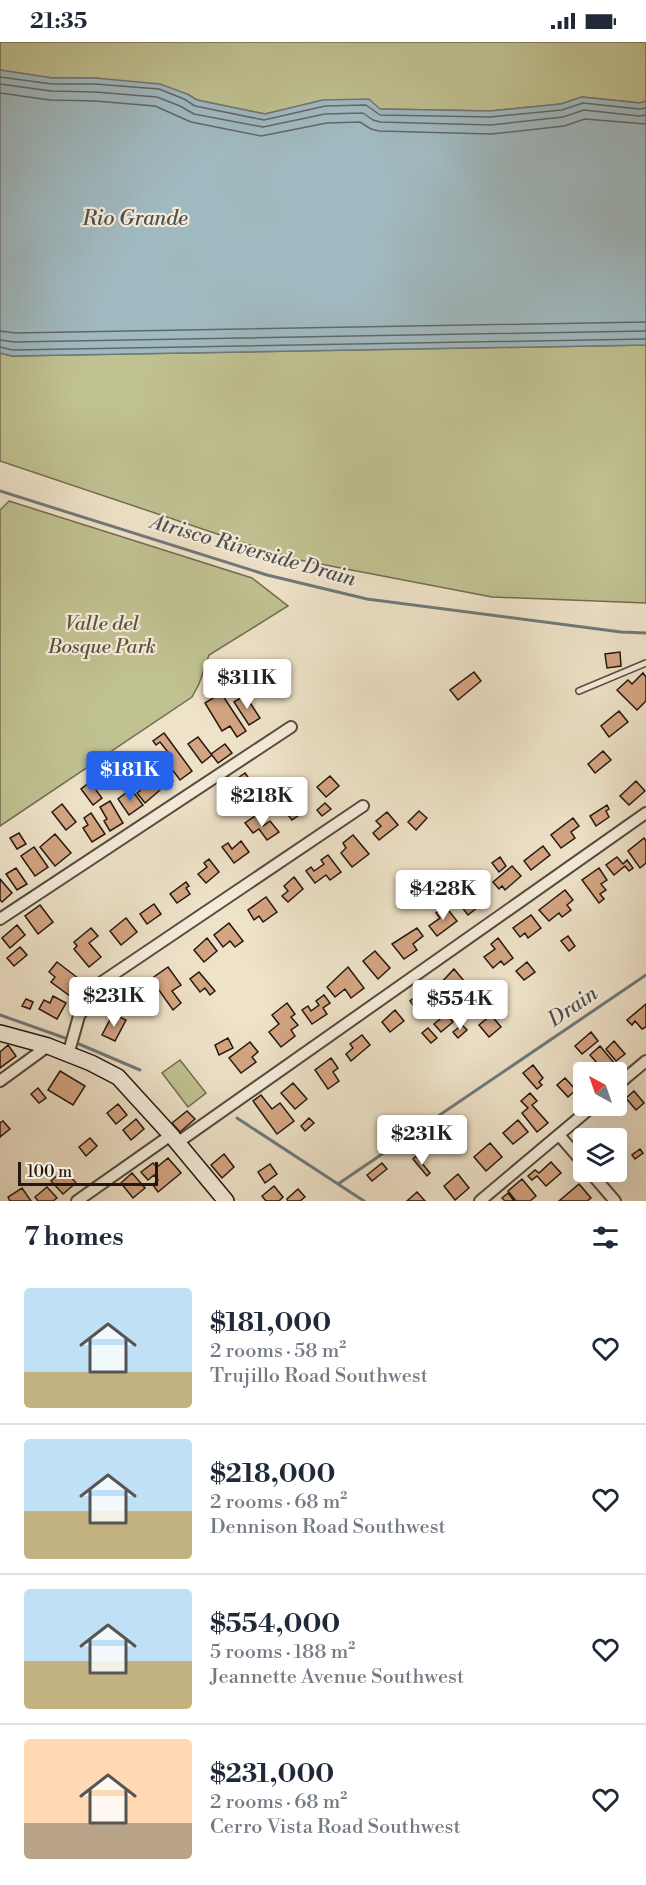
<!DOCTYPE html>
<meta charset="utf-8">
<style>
body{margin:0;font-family:"Libre Bodoni",serif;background:#f6f6f7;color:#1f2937;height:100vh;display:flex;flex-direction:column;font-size:22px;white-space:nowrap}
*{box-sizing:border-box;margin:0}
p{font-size:20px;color:#747a83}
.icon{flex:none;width:33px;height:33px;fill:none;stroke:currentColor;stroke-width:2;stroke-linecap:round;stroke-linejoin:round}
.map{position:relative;height:1159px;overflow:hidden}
.panel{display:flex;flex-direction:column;background:#fff;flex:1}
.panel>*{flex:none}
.needle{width:39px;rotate:320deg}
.controls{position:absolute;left:573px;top:1020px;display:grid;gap:12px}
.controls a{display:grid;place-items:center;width:54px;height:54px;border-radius:6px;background:#fff;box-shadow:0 6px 24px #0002;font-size:30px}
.scale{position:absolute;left:18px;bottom:15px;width:140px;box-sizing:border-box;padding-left:6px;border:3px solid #251711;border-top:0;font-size:16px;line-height:21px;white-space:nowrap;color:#251711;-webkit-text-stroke:4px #f4ecdb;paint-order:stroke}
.price{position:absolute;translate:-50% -51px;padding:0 14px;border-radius:6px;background:#fff;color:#222;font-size:20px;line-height:39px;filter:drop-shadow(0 2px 3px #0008)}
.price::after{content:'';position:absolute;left:50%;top:36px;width:18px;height:14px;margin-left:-9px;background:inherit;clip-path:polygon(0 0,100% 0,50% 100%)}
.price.selected{background:#2563eb;color:#fff}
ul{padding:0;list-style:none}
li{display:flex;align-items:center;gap:18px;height:150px;padding:0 24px}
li+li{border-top:2px solid #e0e1e3}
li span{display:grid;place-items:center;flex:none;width:168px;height:120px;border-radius:6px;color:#555}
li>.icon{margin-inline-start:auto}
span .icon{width:72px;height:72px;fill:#fffc;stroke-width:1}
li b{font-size:26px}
h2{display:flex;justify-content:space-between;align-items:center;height:72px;padding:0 24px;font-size:26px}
.status{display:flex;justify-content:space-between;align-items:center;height:42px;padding:0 30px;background:#fff;direction:ltr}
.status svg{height:16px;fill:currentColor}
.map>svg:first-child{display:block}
.green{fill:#c0c191;stroke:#726c51;stroke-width:1.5}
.water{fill:#a0bac1;stroke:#6f797b;stroke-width:1.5}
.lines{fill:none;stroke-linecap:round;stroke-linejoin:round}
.shore{stroke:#626869;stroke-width:1.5}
.stream{stroke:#6f797b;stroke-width:3}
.building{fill:#d4a582;stroke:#251711;stroke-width:1.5}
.lane-casing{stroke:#574a3f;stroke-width:8}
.street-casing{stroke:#574a3f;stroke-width:14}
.secondary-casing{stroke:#251711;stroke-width:18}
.lane{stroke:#f4ecdb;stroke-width:5}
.street{stroke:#f4ecdb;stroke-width:10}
.secondary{stroke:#f4ecdb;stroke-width:15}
.labels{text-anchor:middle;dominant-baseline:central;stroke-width:4.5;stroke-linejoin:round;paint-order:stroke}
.park-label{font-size:20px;font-style:italic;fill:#5b523e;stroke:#f4ecdb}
.water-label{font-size:21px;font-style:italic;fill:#50504f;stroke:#f4ecdb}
</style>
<div class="status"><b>21:35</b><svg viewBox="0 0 49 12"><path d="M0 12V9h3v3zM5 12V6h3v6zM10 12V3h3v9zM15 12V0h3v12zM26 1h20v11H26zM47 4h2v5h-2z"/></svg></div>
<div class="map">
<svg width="646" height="1159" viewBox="0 0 646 1159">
<rect width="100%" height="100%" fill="#eee2c8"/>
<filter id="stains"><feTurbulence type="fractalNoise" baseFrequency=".00333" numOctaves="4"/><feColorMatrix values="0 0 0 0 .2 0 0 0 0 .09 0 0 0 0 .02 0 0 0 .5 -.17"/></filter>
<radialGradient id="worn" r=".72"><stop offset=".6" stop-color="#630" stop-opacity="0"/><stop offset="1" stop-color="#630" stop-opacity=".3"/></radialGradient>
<path class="green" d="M0 0H646V59L640 61 582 55 561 62 490 69 380 67 324 58 265 72 197 58 187 52 96 36H52L0 28Z
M646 303V561L492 555 289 516 0 419V311L12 314Z
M9 459 252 536 288 564 209 613 199 642 192 655 0 784V468Z
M180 1018 206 1051 188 1065 162 1031Z"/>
<path class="water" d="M0 28 52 36H95L160 42 187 52 197 58 265 72 323 58 369 57 380 67 490 69 561 62 582 55 640 61 646 59V303L12 314 0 311Z"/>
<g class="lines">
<path class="shore" d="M0 35 52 42H95L159 47 184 57 195 64 264 78 325 64 366 63 380 73 490 75 562 68 583 61 639 67 646 66
M0 42 51 49 95 50 157 55 180 64 194 72 263 85 325 72 363 71 373 78 380 80 491 83 563 75 584 68 639 74 646 73
M0 51 50 58 95 59 155 64 191 80 261 94 327 81 360 80 371 87 379 89 491 92 564 84 585 77 646 82
M0 289 15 291 646 280
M0 298 14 300 646 289
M0 305 13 308 646 297"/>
<path class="stream" d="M0 449 267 533 367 557 621 590 646 591
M0 973 65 996
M79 1002 140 1028
M237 1076 364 1159
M338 1142 646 933"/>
</g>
<path class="building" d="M620 610 621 624 607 626 605 612Z
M474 630 481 639 458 658 450 648Z
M643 631 646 635V659L637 668 617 648 628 638 632 642Z
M221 651 246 689 237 695 230 684 222 689 205 661Z
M245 653 260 676 249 683 234 660Z
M619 669 628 680 609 695 601 684Z
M164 691 192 729 180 738 165 718 171 714 160 700 156 703 153 699Z
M198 695 211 712 225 702 232 711 218 721 212 713 202 721 188 702Z
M603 709 611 718 595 731 588 722Z
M165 729 173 739 166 745 158 735Z
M245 731 264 758 253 766 245 755 238 760 241 765 237 768 218 741 228 734 232 740Z
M330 734 339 744 326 755 317 745Z
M152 738 160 748 145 761 137 751Z
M636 739 645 749 629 763 620 754Z
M90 740 102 756 93 763 81 747Z
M131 747 143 763 129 773 118 757Z
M290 748 292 751 297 748 306 760 295 768 299 773 292 778 284 768 290 764 282 754Z
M110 759 123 781 110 789 104 779 107 777 100 765Z
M325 761 331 767 322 774 317 768Z
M62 762 76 780 66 788 52 770Z
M607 763 609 767 606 769 609 775 596 784 590 774Z
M419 769 427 776 416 788 408 780Z
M387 770 398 783 379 798 373 791 381 784 376 779Z
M91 771 105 792 92 800 83 786 88 783 84 776Z
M255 774 263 784 270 779 279 790 267 798 259 787 253 791 245 781Z
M573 776 579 784 571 790 575 796 561 806 551 793Z
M19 791 26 802 17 807 10 796Z
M55 792 71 811 55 824 40 805Z
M353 793 369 812 352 825 341 811 346 806 343 801Z
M644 796 646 799V821L640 826 628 809Z
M241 799 249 810 234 821 222 805 228 801 232 807Z
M543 804 550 813 531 828 524 819Z
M34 805 48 825 35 834 21 814Z
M328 813 341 830 330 838 326 833 315 841 306 829 311 825 314 829 324 822 321 818Z
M500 815 506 824 499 830 492 821Z
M617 815 623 822 627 818 633 826 629 829 625 824 614 833 606 823Z
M209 817 219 830 206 841 198 832 207 825 204 821Z
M512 824 521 834 505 848 502 844 499 847 493 840Z
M16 826 27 842 17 848 6 832Z
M599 826 607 838 601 842 606 848 600 852 604 857 599 861 582 838Z
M294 835 303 847 288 860 282 854 288 849 284 844Z
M0 837 12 851 2 860 0 858Z
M186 840 189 844 186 846 190 852 177 861 170 852Z
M478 843 485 852 479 856 483 861 468 873 457 859 462 854 465 859 472 854 469 850Z
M565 848 573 858 567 863 571 868 562 875 559 871 549 879 539 868Z
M266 855 277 870 263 880 259 874 254 878 248 868Z
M154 862 161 872 147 882 140 872Z
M40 863 53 880 38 892 25 874Z
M445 864 457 879 437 894 429 884 440 876 436 871Z
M531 873 541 886 528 896 525 891 520 895 513 886Z
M126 876 137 890 121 903 110 889Z
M229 881 243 899 235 905 230 899 223 905 214 893Z
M17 883 25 893 10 906 2 896Z
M91 886 98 894 89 901 101 915 89 925 74 907 77 904 74 900Z
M417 886 423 894 413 902 417 908 404 917 392 902Z
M568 894 575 904 569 909 561 899Z
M207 896 217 909 204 920 194 908Z
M498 896 513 916 504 923 501 919 493 926 484 915 495 907 491 902Z
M20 905 27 913 14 924 7 916Z
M375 909 390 926 378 937 363 919Z
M57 920 87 943 84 946 79 942 70 954 51 940 55 935 49 930Z
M527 920 535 930 524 938 516 929Z
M168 925 181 943 172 949 181 961 173 968 151 937Z
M348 925 364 946 351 956 345 947 335 955 327 945Z
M454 927 464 939 448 953 439 943Z
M199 930 215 949 210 953 205 946 200 950 190 937Z
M428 945 441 960 422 975 410 959Z
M139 948 149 959 135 970 126 959Z
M324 953 330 961 323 966 327 972 312 982 302 968 308 964 311 969 319 963 316 959Z
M53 954 66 961 57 977 39 967 44 958 50 961Z
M26 957 33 960 30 967 22 964Z
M287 961 295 972 291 975 298 983 291 988 295 994 281 1005 269 990 279 982 272 973Z
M646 962V985L642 987 635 979 632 983 627 978Z
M395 968 404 979 390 990 382 980Z
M113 972 126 978 115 999 102 993Z
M446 972 453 980 441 990 434 982Z
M491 973 501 985 489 995 479 983Z
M462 983 467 988 458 996 453 990Z
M428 986 437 996 431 1001 422 991Z
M591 990 598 999 582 1012 575 1004Z
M362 993 370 1003 351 1019 346 1012 353 1006 350 1002Z
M228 996 233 1006 219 1013 215 1003Z
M614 999 625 1012 616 1019 606 1007Z
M250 1000 258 1010 252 1015 256 1020 241 1031 229 1016Z
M8 1003 16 1014 0 1026V1010Z
M600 1004 615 1022 605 1030 590 1013Z
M331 1016 338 1026 333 1030 339 1039 328 1047 315 1028Z
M533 1023 543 1036 539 1040 542 1043 537 1047 523 1031Z
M60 1029 85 1044 73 1063 48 1048Z
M565 1036 576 1048 568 1055 557 1043Z
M293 1041 307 1057 295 1067 281 1051Z
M38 1046 46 1056 39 1061 31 1052Z
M634 1049 644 1061 636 1068 626 1056Z
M530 1051 537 1059 532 1063 548 1081 537 1090 522 1071 528 1066 521 1059Z
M261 1053 272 1067 280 1061 294 1079 277 1092 253 1059Z
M118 1062 127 1073 116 1082 107 1071Z
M187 1069 195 1077 180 1090 172 1081Z
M309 1076 314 1081 305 1089 301 1084Z
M136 1077 144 1087 131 1098 123 1088Z
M518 1078 528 1090 513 1102 503 1091Z
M3 1079 10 1087 0 1095V1081Z
M443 1080 460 1100 450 1109 438 1095 433 1099 428 1093Z
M603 1087 611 1096H600L597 1093Z
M587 1088 595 1096H584V1110L574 1099Z
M90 1096 97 1104 86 1114 79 1105Z
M490 1101 502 1115 486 1129 474 1115Z
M640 1107 643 1111 635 1117 632 1113Z
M224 1112 234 1125 222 1136 211 1123Z
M416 1114 430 1131 427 1134 413 1117Z
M618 1115 623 1121 617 1126 616 1117Z
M168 1116 181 1131 158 1150 153 1143 158 1138 154 1133 148 1138 141 1130 153 1121 157 1125Z
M551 1120 561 1131 546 1144 537 1134 532 1138 528 1134 535 1128 539 1131Z
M382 1121 387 1127 372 1139 367 1133Z
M270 1122 277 1132 265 1141 258 1130Z
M64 1127 76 1141 63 1152 51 1139Z
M132 1131 145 1146 133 1156 121 1141Z
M458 1132 469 1146 455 1158 444 1144Z
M522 1137 536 1154 530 1159H516L508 1149Z
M579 1142 591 1156 587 1159H559Z
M274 1144 283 1155 279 1159H266L262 1154Z
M47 1145 57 1156 53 1159H38L35 1155Z
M22 1146 31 1159H10L8 1155Z
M298 1147 305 1155 300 1159H288L287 1157Z
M417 1150 425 1159H407Z
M508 1151 514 1159H505L502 1156Z"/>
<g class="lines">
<defs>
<path id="lane" d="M579 649 646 621"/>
<path id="street" d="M0 877 291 685
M68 1013 79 974 102 940 363 764
M0 1039 48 1004
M616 1044 646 1019
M559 1093 584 1122
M177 1101 646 771
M590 1130 615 1159
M77 1159 171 1093
M480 1159 593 1064"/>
<path id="secondary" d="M0 991 48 1004 91 1021 118 1035 171 1093 226 1159"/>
</defs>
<use href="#lane" class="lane-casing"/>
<use href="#street" class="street-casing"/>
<use href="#secondary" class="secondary-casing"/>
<use href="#lane" class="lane"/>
<use href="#street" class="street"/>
<use href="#secondary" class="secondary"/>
</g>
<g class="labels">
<g class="park-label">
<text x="102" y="582">Valle del<tspan x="102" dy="23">Bosque Park</tspan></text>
</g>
<g class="water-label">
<text x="135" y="177">Rio Grande</text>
<text transform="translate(253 509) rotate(16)">Atrisco Riverside Drain</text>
<text transform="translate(573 965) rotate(-34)">Drain</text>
</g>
</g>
<rect width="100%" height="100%" filter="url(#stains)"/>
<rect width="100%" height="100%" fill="url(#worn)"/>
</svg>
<div class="controls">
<a><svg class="needle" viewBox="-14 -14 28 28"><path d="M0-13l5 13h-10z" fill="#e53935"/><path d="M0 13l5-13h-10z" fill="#747a83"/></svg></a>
<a><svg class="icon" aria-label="layers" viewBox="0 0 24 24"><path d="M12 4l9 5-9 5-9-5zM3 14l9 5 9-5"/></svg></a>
</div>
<div class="scale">100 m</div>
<b class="price" style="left:247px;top:668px">$311K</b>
<b class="price selected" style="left:130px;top:760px">$181K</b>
<b class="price" style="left:262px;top:786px">$218K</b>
<b class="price" style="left:443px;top:879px">$428K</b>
<b class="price" style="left:114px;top:986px">$231K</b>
<b class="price" style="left:460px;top:989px">$554K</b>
<b class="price" style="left:422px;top:1124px">$231K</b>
</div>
<section class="panel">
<h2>7 homes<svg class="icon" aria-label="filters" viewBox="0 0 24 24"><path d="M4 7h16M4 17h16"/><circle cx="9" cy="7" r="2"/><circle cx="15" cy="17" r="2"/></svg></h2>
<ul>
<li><span style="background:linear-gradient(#bfe0f5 70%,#c2b280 0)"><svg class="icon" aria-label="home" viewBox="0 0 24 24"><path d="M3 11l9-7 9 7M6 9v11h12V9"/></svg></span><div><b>$181,000</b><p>2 rooms · 58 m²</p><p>Trujillo Road Southwest</p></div><svg class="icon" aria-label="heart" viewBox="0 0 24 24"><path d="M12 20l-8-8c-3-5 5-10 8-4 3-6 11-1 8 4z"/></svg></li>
<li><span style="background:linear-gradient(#bfe0f5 60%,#c2b280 0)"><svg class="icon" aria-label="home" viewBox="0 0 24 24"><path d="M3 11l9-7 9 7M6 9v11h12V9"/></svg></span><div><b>$218,000</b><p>2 rooms · 68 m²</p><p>Dennison Road Southwest</p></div><svg class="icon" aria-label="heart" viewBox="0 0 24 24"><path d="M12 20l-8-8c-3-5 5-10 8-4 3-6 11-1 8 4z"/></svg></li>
<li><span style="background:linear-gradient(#bfe0f5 60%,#c2b280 0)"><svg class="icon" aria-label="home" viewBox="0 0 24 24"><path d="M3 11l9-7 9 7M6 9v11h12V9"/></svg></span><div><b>$554,000</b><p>5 rooms · 188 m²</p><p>Jeannette Avenue Southwest</p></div><svg class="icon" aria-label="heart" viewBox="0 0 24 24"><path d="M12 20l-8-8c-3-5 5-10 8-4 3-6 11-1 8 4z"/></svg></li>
<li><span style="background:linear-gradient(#ffd9b3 70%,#b9a48a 0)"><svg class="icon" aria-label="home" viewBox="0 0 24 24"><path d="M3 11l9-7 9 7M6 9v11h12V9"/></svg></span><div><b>$231,000</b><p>2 rooms · 68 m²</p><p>Cerro Vista Road Southwest</p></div><svg class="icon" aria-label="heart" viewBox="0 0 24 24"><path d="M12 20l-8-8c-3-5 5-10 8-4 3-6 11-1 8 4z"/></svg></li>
</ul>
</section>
